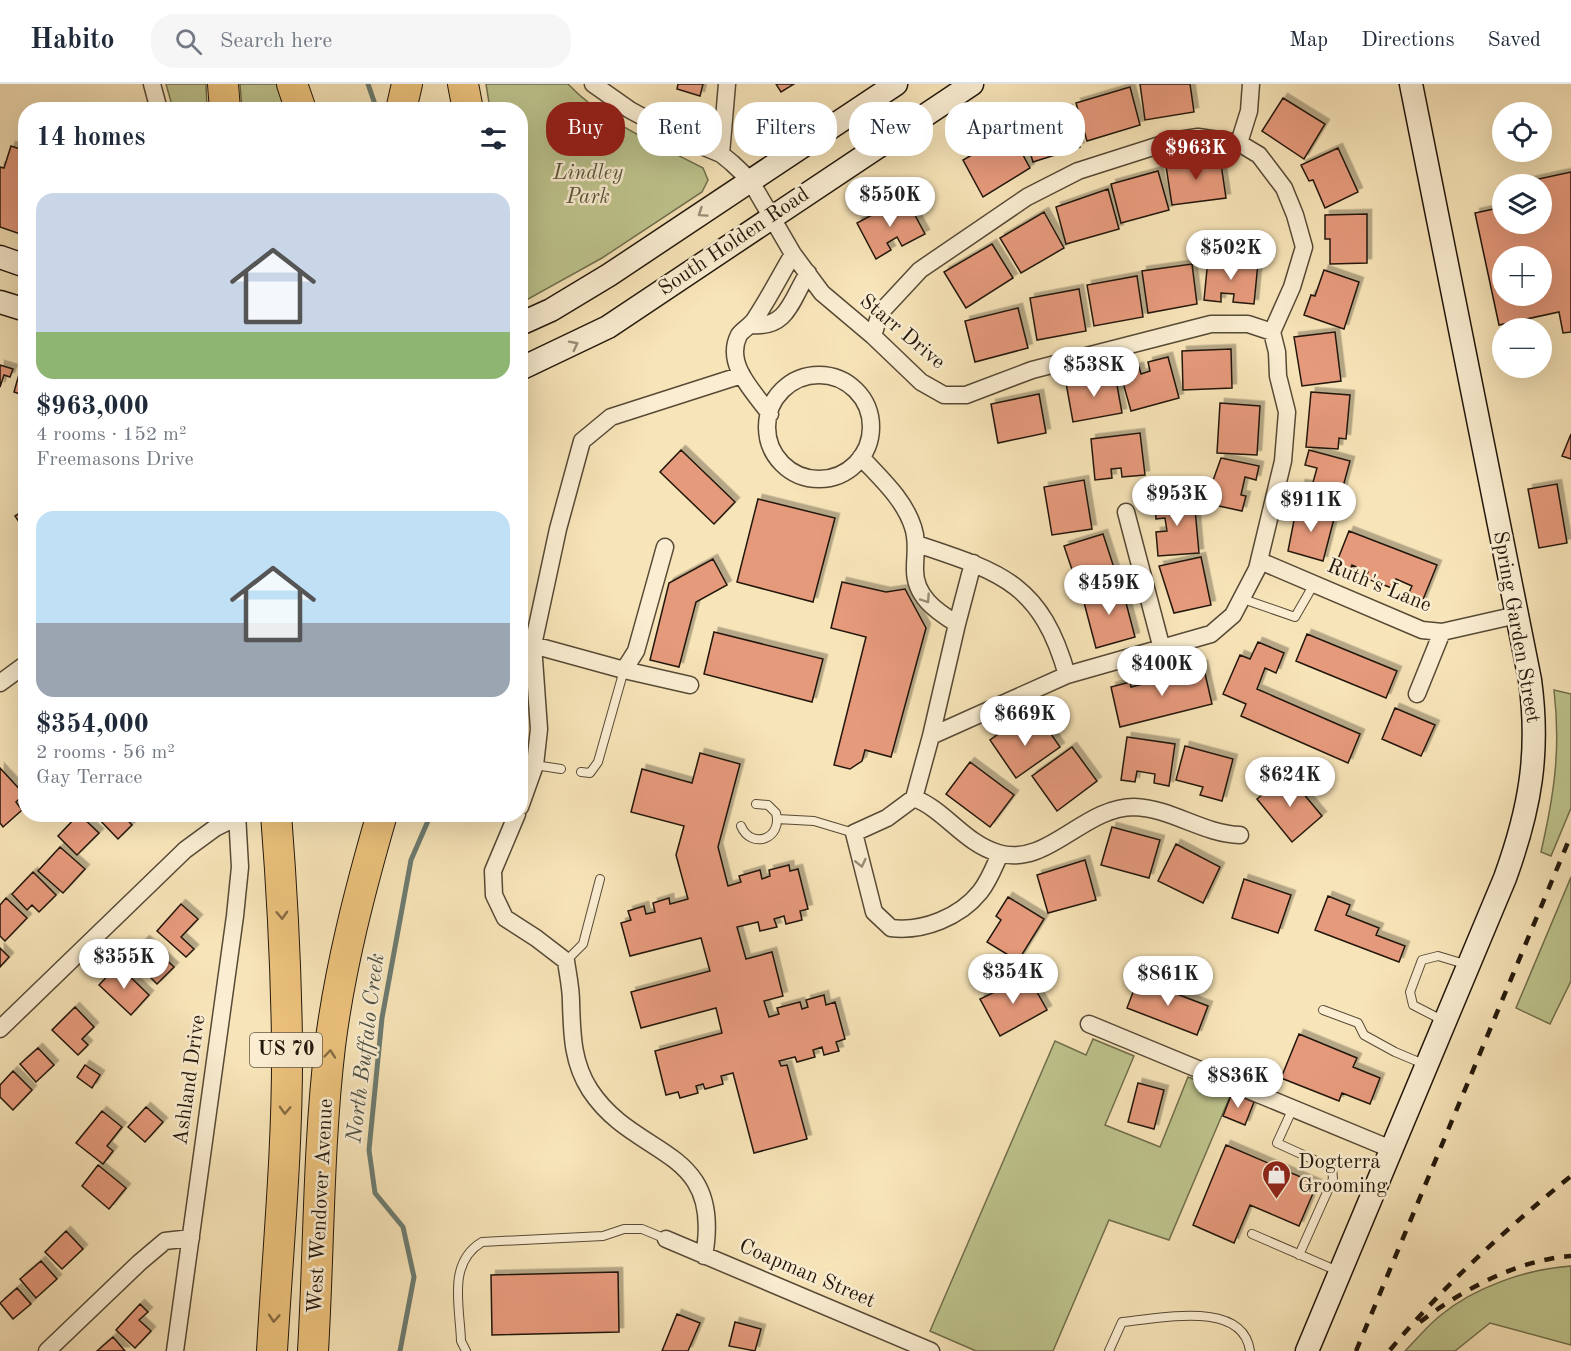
<!DOCTYPE html>
<meta charset="utf-8">
<style>
body{margin:0;font-family:"Old Standard TT",serif;background:#f6f6f7;color:#1f2937;height:100vh;display:flex;flex-direction:column;font-size:22px;white-space:nowrap}
*{box-sizing:border-box;margin:0}
p{font-size:20px;color:#747a83}
.icon{flex:none;width:33px;height:33px;fill:none;stroke:currentColor;stroke-width:2;stroke-linecap:round;stroke-linejoin:round}
.map{position:relative;flex:1;overflow:hidden}
.sheet{position:absolute;left:18px;top:18px;width:510px;height:720px;display:flex;flex-direction:column;background:#fff;border-radius:24px;box-shadow:0 6px 24px #0002}
.sheet>*{flex:none}
.guide{position:absolute;left:546px;top:18px;width:570px;height:54px;display:flex;gap:12px}
.controls{position:absolute;left:1492px;top:18px;display:grid;gap:12px}
.controls a{display:grid;place-items:center;width:60px;height:60px;border-radius:50%;background:#fff;box-shadow:0 6px 24px #0002;font-size:30px}
.price{position:absolute;translate:-50% -51px;padding:0 14px;border-radius:21px;background:#fff;color:#222;font-size:20px;line-height:39px;filter:drop-shadow(0 2px 3px #0008)}
.price::after{content:'';position:absolute;left:50%;top:36px;width:18px;height:14px;margin-left:-9px;background:inherit;clip-path:polygon(0 0,100% 0,50% 100%)}
.price.selected{background:#8f2418;color:#fff}
ul{padding:0;list-style:none}
li{display:grid;align-content:center;gap:12px;height:318px;padding:0 18px}
li span{display:grid;place-items:center;height:186px;border-radius:18px;color:#555}
li>.icon{margin-inline-start:auto}
span .icon{width:108px;height:108px;fill:#fffc;stroke-width:1}
li b{font-size:26px}
h2{display:flex;justify-content:space-between;align-items:center;height:72px;padding:0 18px;font-size:26px}
.chip{padding:0 21px;border-radius:24px;background:#fff;box-shadow:0 6px 24px #0002;font-size:21px;line-height:54px}
.chip.selected{background:#8f2418;color:#fff}
header{display:flex;align-items:center;gap:36px;box-sizing:border-box;height:84px;padding:0 30px;background:#fff;border-bottom:2px solid #e0e1e3}
header strong{font-size:28px}
nav{display:flex;gap:33px;margin-inline-start:auto;font-size:21px}
.search{width:420px;height:54px;background:#f6f6f7;display:flex;align-items:center;gap:15px;box-sizing:border-box;padding:0 21px;border-radius:24px;color:#747a83;font-size:22px}
.map>svg:first-child{display:block}
.green{fill:#bec48d;stroke:#706e4c;stroke-width:1.5}
.lines{fill:none;stroke-linecap:round;stroke-linejoin:round}
.stream{stroke:#6c7b70;stroke-width:5}
.building{fill:#e69a7b;stroke:#22170b;stroke-width:1.5;fill-rule:evenodd;filter:url(#shadow)}
.lane-casing{stroke:#574a36;stroke-width:10}
.street-casing{stroke:#574a36;stroke-width:19}
.secondary-casing{stroke:#22170b;stroke-width:25}
.highway-casing{stroke:#22170b;stroke-width:32}
.lane{stroke:#faedd1;stroke-width:8}
.street{stroke:#faedd1;stroke-width:16}
.secondary{stroke:#faedd1;stroke-width:22}
.highway{stroke:#ecc27c;stroke-width:30}
.rail{stroke:#22170b;stroke-width:4.5;stroke-dasharray:10 10;stroke-linecap:butt}
.oneway{stroke:#998d78}
.oneway2{stroke:#876c44}
.labels{text-anchor:middle;dominant-baseline:central;stroke-width:5;stroke-linejoin:round;paint-order:stroke}
.shield{fill:#faedd1;stroke:#635746;stroke-width:1.5}
.shield-label{font-size:20px;font-weight:bold;fill:#22170b}
.park-label{font-size:21px;font-style:italic;fill:#595438;stroke:#faedd1}
.street-label{font-size:21px;fill:#22170b;stroke:#faedd1}
.poi-label{font-size:21px;fill:#22170b;stroke:#faedd1;text-anchor:start}
.water-label{font-size:22px;font-style:italic;fill:#4d5146;stroke:#faedd1}
</style>
<header>
<strong>Habito</strong>
<div class="search"><svg class="icon" aria-label="search" viewBox="0 0 24 24"><circle cx="10" cy="10" r="6"/><path d="M15 15l6 6"/></svg>Search here</div>
<nav><a>Map</a><a>Directions</a><a>Saved</a></nav>
</header>
<div class="map">
<svg width="1571" height="1267" viewBox="0 0 1571 1267">
<defs>
<filter id="shadow"><feDropShadow dx="4.5" dy="-4.5" stdDeviation="0" flood-color="#0004"/></filter>
</defs>
<rect width="100%" height="100%" fill="#f7e4b8"/>
<filter id="stains"><feTurbulence type="fractalNoise" baseFrequency=".00333" numOctaves="4"/><feColorMatrix values="0 0 0 0 .2 0 0 0 0 .09 0 0 0 0 .02 0 0 0 .5 -.17"/></filter>
<radialGradient id="worn" r=".72"><stop offset=".6" stop-color="#630" stop-opacity="0"/><stop offset="1" stop-color="#630" stop-opacity=".3"/></radialGradient>
<path class="green" d="M166 0H206L207 25H173Z
M240 0H277L284 25H242Z
M486 0H568C604 38 657 60 703 84L708 96 702 108 602 174 521 219 520 26 490 25Z
M1554 606 1571 610V724L1551 772 1541 768C1554 711 1561 666 1554 606Z
M1571 793V897L1550 940 1516 924Z
M1093 955 1134 972 1105 1041 1160 1063 1188 993 1231 1010 1169 1156 1109 1136 1053 1267H976L930 1247 1055 957 1086 971Z
M1571 1182V1261L1490 1239 1455 1267H1405C1417 1255 1428 1241 1441 1231 1475 1203 1527 1185 1571 1182Z"/>
<g class="lines">
<path class="stream" d="M368 0 377 26
M400 1267 414 1193 403 1143 375 1109 369 1066 382 934 411 776 431 730"/>
</g>
<path class="building" d="M678 0H703L700 12 677 5Z
M776 0H794L781 8Z
M1140 0H1190L1194 28 1145 36Z
M1130 3 1140 41 1087 57 1076 19Z
M1283 14 1325 40 1304 75 1262 47Z
M1068 25 1080 63 1033 78 1021 39Z
M1011 49 1030 84 983 113 963 76Z
M11 62 26 67V152L0 143V83L4 84Z
M1338 64 1358 108 1325 124 1313 96 1309 97 1301 81Z
M1220 73 1226 114 1172 121 1166 82Z
M1158 87 1169 126 1121 139 1111 100Z
M1571 88V248L1563 249 1559 228 1499 241 1475 129 1503 123V140H1542V100H1516ZM1503 172H1542V212H1503Z
M1108 105 1119 145 1066 160 1056 123Z
M896 118 901 127 910 122 925 150 902 162 897 153 887 159 891 166 876 175 857 139Z
M1044 128 1064 164 1021 189 1000 154Z
M1367 130V179L1330 180V155H1325V131Z
M992 160 1013 194 966 224 944 188Z
M1208 175 1258 179 1254 220 1233 218 1234 210 1221 209V218L1204 216Z
M1192 180 1197 220 1148 229 1142 187Z
M1324 186 1359 198 1344 245 1304 231 1311 211 1315 212Z
M1137 192 1143 233 1094 242 1087 201Z
M1079 205 1086 247 1037 256 1030 214Z
M1018 224 1028 264 975 278 965 237Z
M1335 248 1341 297 1302 302 1294 253Z
M1231 265 1232 304 1183 306 1182 267Z
M1168 273 1179 314 1131 327 1120 288 1139 283 1141 290 1150 287 1148 278Z
M0 281 13 285 10 293 4 291 0 303Z
M21 283 26 284V312L14 308Z
M1115 290 1122 329 1073 338 1066 299Z
M1311 308 1350 311 1346 355 1339 354 1338 365 1306 363Z
M1039 310 1046 349 998 359 991 320Z
M1220 319 1260 322 1257 371 1217 369Z
M1140 349 1145 391 1122 393 1121 384 1111 385 1112 394 1095 396 1091 355Z
M1571 350V375L1562 372Z
M681 366 735 418 714 440 660 388Z
M1309 366 1350 377 1337 425 1297 414 1301 400 1312 402 1317 384 1305 381Z
M1221 374 1259 382 1256 396 1245 393 1241 411 1246 412 1242 427 1205 419Z
M1084 396 1092 445 1052 451 1044 403Z
M1557 400 1567 459 1539 464 1528 405Z
M1194 414 1199 469 1158 472 1156 448 1167 447 1165 434 1156 435 1155 417Z
M758 415 835 434 813 518 737 498Z
M1297 421 1335 431 1323 477 1288 467Z
M26 425V448L15 432Z
M1349 447 1437 481 1422 518 1407 513 1412 502 1396 495 1392 504 1365 494 1368 488 1352 481 1348 491 1334 485Z
M1103 450 1118 496 1080 509 1064 462Z
M1201 473 1211 521 1174 529 1159 482Z
M713 475 727 501 696 518 679 583 650 576 669 499Z
M842 498 886 508 905 505 926 544 891 673 865 666 862 677 850 685 834 681 866 553 831 544Z
M1121 500 1135 553 1096 564 1082 511Z
M714 548 823 575 812 618 704 590Z
M1307 550 1397 587 1386 614 1296 577Z
M1258 558 1284 569 1276 589 1265 584 1257 605 1360 650 1348 679 1241 632 1246 620 1223 610 1240 571 1250 575Z
M1203 581 1212 620 1120 643 1111 603 1130 598 1131 603 1186 589 1185 586Z
M1395 624 1435 641 1421 672 1382 655Z
M1040 634 1060 663 1016 694 990 656 1011 641 1018 650Z
M1127 653 1175 660 1169 702 1154 699 1155 690 1137 687 1135 698 1121 696Z
M1185 662 1233 675 1222 717 1200 711 1203 703 1176 696Z
M1072 663 1097 697 1057 727 1032 692Z
M700 669 740 680 718 763 728 802 741 798 739 792 760 786 762 795 770 792 769 786 789 781 790 787 798 785 808 825 800 827 802 836 786 840 784 832 774 835 777 843 760 847 758 838 737 843 746 875 772 868 783 912 764 917 769 933 779 930 777 924 800 918 802 925 808 923 806 916 824 911 826 921 835 918 845 955 836 958 839 967 824 971 822 963 813 966 815 973 797 978 795 973 779 977 781 982 787 981 807 1055 754 1069 733 989 721 992 723 1000 705 1005 703 1000 696 1002 698 1009 680 1014 678 1008 666 1011 655 967 722 949 716 924 641 944 631 908 710 887 701 854 630 872 621 839 631 836 628 827 644 822 646 830 655 828 653 819 669 814 670 820 688 815 676 771 684 742 631 728 642 685 692 699Z
M970 678 1014 711 990 743 946 710Z
M0 684 24 710 16 718 22 726 3 743 0 739Z
M1287 690 1322 732 1292 758 1257 715Z
M79 730 99 749 77 771 58 752Z
M94 730H122L132 741 118 755Z
M1112 743 1160 756 1149 794 1101 781Z
M1176 760 1220 783 1203 819 1158 797Z
M60 763 85 785 63 809 38 787Z
M1085 776 1096 816 1048 829 1037 791Z
M33 788 56 811 39 828 32 821 27 826 12 810Z
M1244 795 1291 811 1278 849 1232 834Z
M1328 812 1350 821 1346 831 1379 844 1376 851 1405 862 1399 878 1315 846Z
M1008 813 1044 835 1018 877 987 858 1001 836 996 832Z
M6 814 27 834 5 857 0 852V821Z
M181 820 198 835 181 853 194 865 186 873 157 847Z
M145 856 174 883 157 900 129 872Z
M0 864 9 873 0 883Z
M118 881 149 911 131 931 99 901Z
M1028 892 1047 926 1000 952 980 915Z
M1138 895 1208 922 1197 951 1127 924Z
M75 923 94 943 82 955 88 961 78 971 52 946Z
M1299 950 1357 974 1353 983 1380 994 1370 1020 1342 1009 1339 1017 1281 994Z
M38 964 54 981 36 998 20 980Z
M85 981 100 991 92 1004 77 993Z
M13 987 32 1006 13 1026 0 1013V1001Z
M1138 999 1164 1006 1154 1045 1128 1038Z
M1232 1009 1254 1018 1245 1041 1223 1032Z
M146 1023 163 1038 145 1058 128 1043Z
M102 1027 122 1043 107 1062 113 1067 103 1080 76 1059Z
M1226 1061 1317 1100 1299 1142 1250 1121 1234 1159 1193 1141Z
M98 1081 126 1104 109 1125 82 1102Z
M66 1147 83 1165 62 1185 45 1168Z
M41 1177 57 1195 36 1214 20 1195Z
M618 1188 619 1248 492 1251 491 1191Z
M17 1204 31 1220 13 1235 0 1219Z
M140 1220 148 1228 139 1236 151 1247 135 1264 116 1246Z
M677 1230 700 1239 688 1267H662Z
M735 1238 761 1245 755 1267 729 1262Z
M113 1253 125 1267H97Z"/>
<g class="lines">
<defs>
<path id="lane" d="M1243 515 1295 533 1314 500
M535 681 561 685
M581 688 590 689 598 678 624 586
M777 735 814 737 854 749
M741 742C751 766 783 755 776 729L768 721 756 720
M566 877 583 860 600 795
M1323 926 1358 939 1364 951 1395 968 1426 981
M1444 937 1413 921 1410 908 1422 876 1438 872 1468 881
M1293 1024 1277 1059 1332 1084 1333 1095 1299 1171
M1252 1150 1340 1188
M466 1267 461 1257C460 1222 447 1179 482 1158L603 1152 624 1145H642L666 1155
M1109 1267 1122 1238C1159 1235 1243 1215 1250 1267"/>
<path id="street" d="M152 0 159 26
M593 0 630 26 678 52 721 70 732 79 750 96 793 170 822 209 873 252 921 298 944 311H966L1032 286 1211 240H1248L1272 248
M1239 59 1249 27 1251 0
M721 70 727 0
M752 241C788 244 791 216 808 189
M873 252 880 229 920 186 1027 113 1078 87 1172 57 1198 53 1239 59 1259 71 1284 104 1295 131 1304 163 1292 203 1272 248
M767 343a52 52 0 1 1 104 0a52 52 0 1 1-104 0Z
M770 330C754 308 724 280 739 251 743 245 751 242 755 235 769 214 780 192 793 170
M861 373C881 395 904 415 913 443 918 458 915 469 915 484 914 512 936 527 957 540L931 652
M1126 428 1162 565
M917 460C1001 488 1041 499 1067 591
M1260 477 1422 546 1442 548 1517 531
M957 540 973 479
M533 561 624 586 636 567 665 463
M624 586 690 601
M0 599 26 580
M1417 610 1442 548
M914 714C945 726 964 759 998 769 1047 784 1083 723 1134 723 1171 724 1203 750 1240 751
M520 723 535 681 539 645 533 561 558 445 582 357 611 333 742 291
M517 730 493 787 494 811 505 834 536 854 566 877C568 891 571 904 571 918 572 949 572 978 590 1006 636 1076 724 1061 704 1172
M1000 770C994 783 989 797 980 808 960 833 923 848 891 844L874 828 854 749 887 734 914 714 931 652 1067 591 1211 550 1233 531 1257 485 1283 377 1287 328 1278 292 1277 268 1272 248
M1089 940 1391 1065
M0 945 185 766 215 744 237 733
M666 1155 931 1267
M47 1267 139 1179 165 1157 191 1154
M175 1267 235 832 240 783 237 730"/>
<path id="secondary" d="M0 173 26 182
M0 218 26 226
M520 240 551 226 609 191 896 0
M520 285 608 243 972 0
M1307 1267 1505 794C1530 725 1540 669 1530 596L1411 0"/>
<path id="highway" d="M223 0 225 26
M292 0 301 26
M463 0 468 26
M401 26 407 0
M272 1267C278 1164 288 1061 287 958 286 882 282 806 276 730
M313 1267C319 1166 318 1063 330 962 340 883 360 806 382 730"/>
</defs>
<use href="#lane" class="lane-casing"/>
<use href="#street" class="street-casing"/>
<use href="#secondary" class="secondary-casing"/>
<use href="#highway" class="highway-casing"/>
<use href="#lane" class="lane"/>
<use href="#street" class="street"/>
<use href="#secondary" class="secondary"/>
<use href="#highway" class="highway"/>
<path class="rail" d="M1420 1238C1462 1206 1517 1176 1571 1172
M1390 1266C1444 1201 1506 1145 1571 1092
M1356 1267 1571 751"/>
</g>
<defs><path id="oneway-chevron" d="M-2-3.5L2.5 0L-2 3.5" fill="none" stroke-width="1.6" stroke-linecap="round" stroke-linejoin="round" transform="scale(1.5)"/></defs>
<g class="oneway">
<use href="#oneway-chevron" transform="translate(702 129) rotate(146)"/>
<use href="#oneway-chevron" transform="translate(574 261) rotate(-27)"/>
<use href="#oneway-chevron" transform="translate(926 515) rotate(56)"/>
<use href="#oneway-chevron" transform="translate(861 779) rotate(77)"/>
</g>
<g class="oneway2">
<use href="#oneway-chevron" transform="translate(282 831) rotate(88)"/>
<use href="#oneway-chevron" transform="translate(330 970) rotate(-85)"/>
<use href="#oneway-chevron" transform="translate(285 1026) rotate(92)"/>
<use href="#oneway-chevron" transform="translate(274 1234) rotate(94)"/>
</g>
<defs>
<symbol id="shop-pin" viewBox="-11 -11 22 30"><path d="M0 17L-7.5 6A9.5 9.5 0 1 1 7.5 6Z" fill="#8f2418" stroke="#faedd1"/><path d="M-5-2.5h2.3a2.7 3.5 0 0 1 5.4 0H5L5.5 6h-11ZM-1.5-2.5h3a1.5 2.3 0 0 0-3 0Z" fill="#fff"/></symbol>
</defs>
<g fill-rule="evenodd">
<use href="#shop-pin" x="1260" y="1074" width="33" height="45"/>
</g>
<g class="labels">
<rect class="shield" x="250" y="949" width="72" height="34" rx="4.5"/>
<g class="shield-label">
<text x="286" y="966">US 70</text>
</g>
<g class="park-label">
<text x="588" y="89">Lindley<tspan x="588" dy="24">Park</tspan></text>
</g>
<g class="street-label">
<text transform="translate(734 158) rotate(-34)">South Holden Road</text>
<text transform="translate(902 248) rotate(40)">Starr Drive</text>
<text transform="translate(1379 502) rotate(22)">Ruth's Lane</text>
<text transform="translate(1516 543) rotate(80)">Spring Garden Street</text>
<text transform="translate(190 996) rotate(-82)">Ashland Drive</text>
<text transform="translate(321 1122) rotate(-87)">West Wendover Avenue</text>
<text transform="translate(807 1190) rotate(23)">Coapman Street</text>
</g>
<g class="poi-label">
<text x="1298" y="1078">Dogterra<tspan x="1298" dy="24">Grooming</tspan></text>
</g>
<g class="water-label">
<text transform="translate(366 964) rotate(-83)">North Buffalo Creek</text>
</g>
</g>
<rect width="100%" height="100%" filter="url(#stains)"/>
<rect width="100%" height="100%" fill="url(#worn)"/>
</svg>
<div class="controls">
<a><svg class="icon" aria-label="locate" viewBox="0 0 24 24"><circle cx="12" cy="12" r="6"/><path d="M12 2v4M12 18v4M2 12h4M18 12h4"/></svg></a>
<a><svg class="icon" aria-label="layers" viewBox="0 0 24 24"><path d="M12 4l9 5-9 5-9-5zM3 14l9 5 9-5"/></svg></a>
<a>+</a>
<a>−</a>
</div>
<b class="price selected" style="left:1196px;top:97px">$963K</b>
<b class="price" style="left:890px;top:144px">$550K</b>
<b class="price" style="left:1231px;top:197px">$502K</b>
<b class="price" style="left:1094px;top:314px">$538K</b>
<b class="price" style="left:1177px;top:443px">$953K</b>
<b class="price" style="left:1311px;top:449px">$911K</b>
<b class="price" style="left:1109px;top:532px">$459K</b>
<b class="price" style="left:1162px;top:613px">$400K</b>
<b class="price" style="left:1025px;top:663px">$669K</b>
<b class="price" style="left:1290px;top:724px">$624K</b>
<b class="price" style="left:124px;top:906px">$355K</b>
<b class="price" style="left:1013px;top:921px">$354K</b>
<b class="price" style="left:1168px;top:923px">$861K</b>
<b class="price" style="left:1238px;top:1025px">$836K</b>
<div class="guide">
<a class="chip selected">Buy</a>
<a class="chip">Rent</a>
<a class="chip">Filters</a>
<a class="chip">New</a>
<a class="chip">Apartment</a>
</div>
<section class="sheet">
<h2>14 homes<svg class="icon" aria-label="filters" viewBox="0 0 24 24"><path d="M4 7h16M4 17h16"/><circle cx="9" cy="7" r="2"/><circle cx="15" cy="17" r="2"/></svg></h2>
<ul>
<li><span style="background:linear-gradient(#c9d6e8 75%,#8fb573 0)"><svg class="icon" aria-label="home" viewBox="0 0 24 24"><path d="M3 11l9-7 9 7M6 9v11h12V9"/></svg></span><div><b>$963,000</b><p>4 rooms · 152 m²</p><p>Freemasons Drive</p></div></li>
<li><span style="background:linear-gradient(#bfe0f5 60%,#9aa5b1 0)"><svg class="icon" aria-label="home" viewBox="0 0 24 24"><path d="M3 11l9-7 9 7M6 9v11h12V9"/></svg></span><div><b>$354,000</b><p>2 rooms · 56 m²</p><p>Gay Terrace</p></div></li>
</ul>
</section>
</div>
